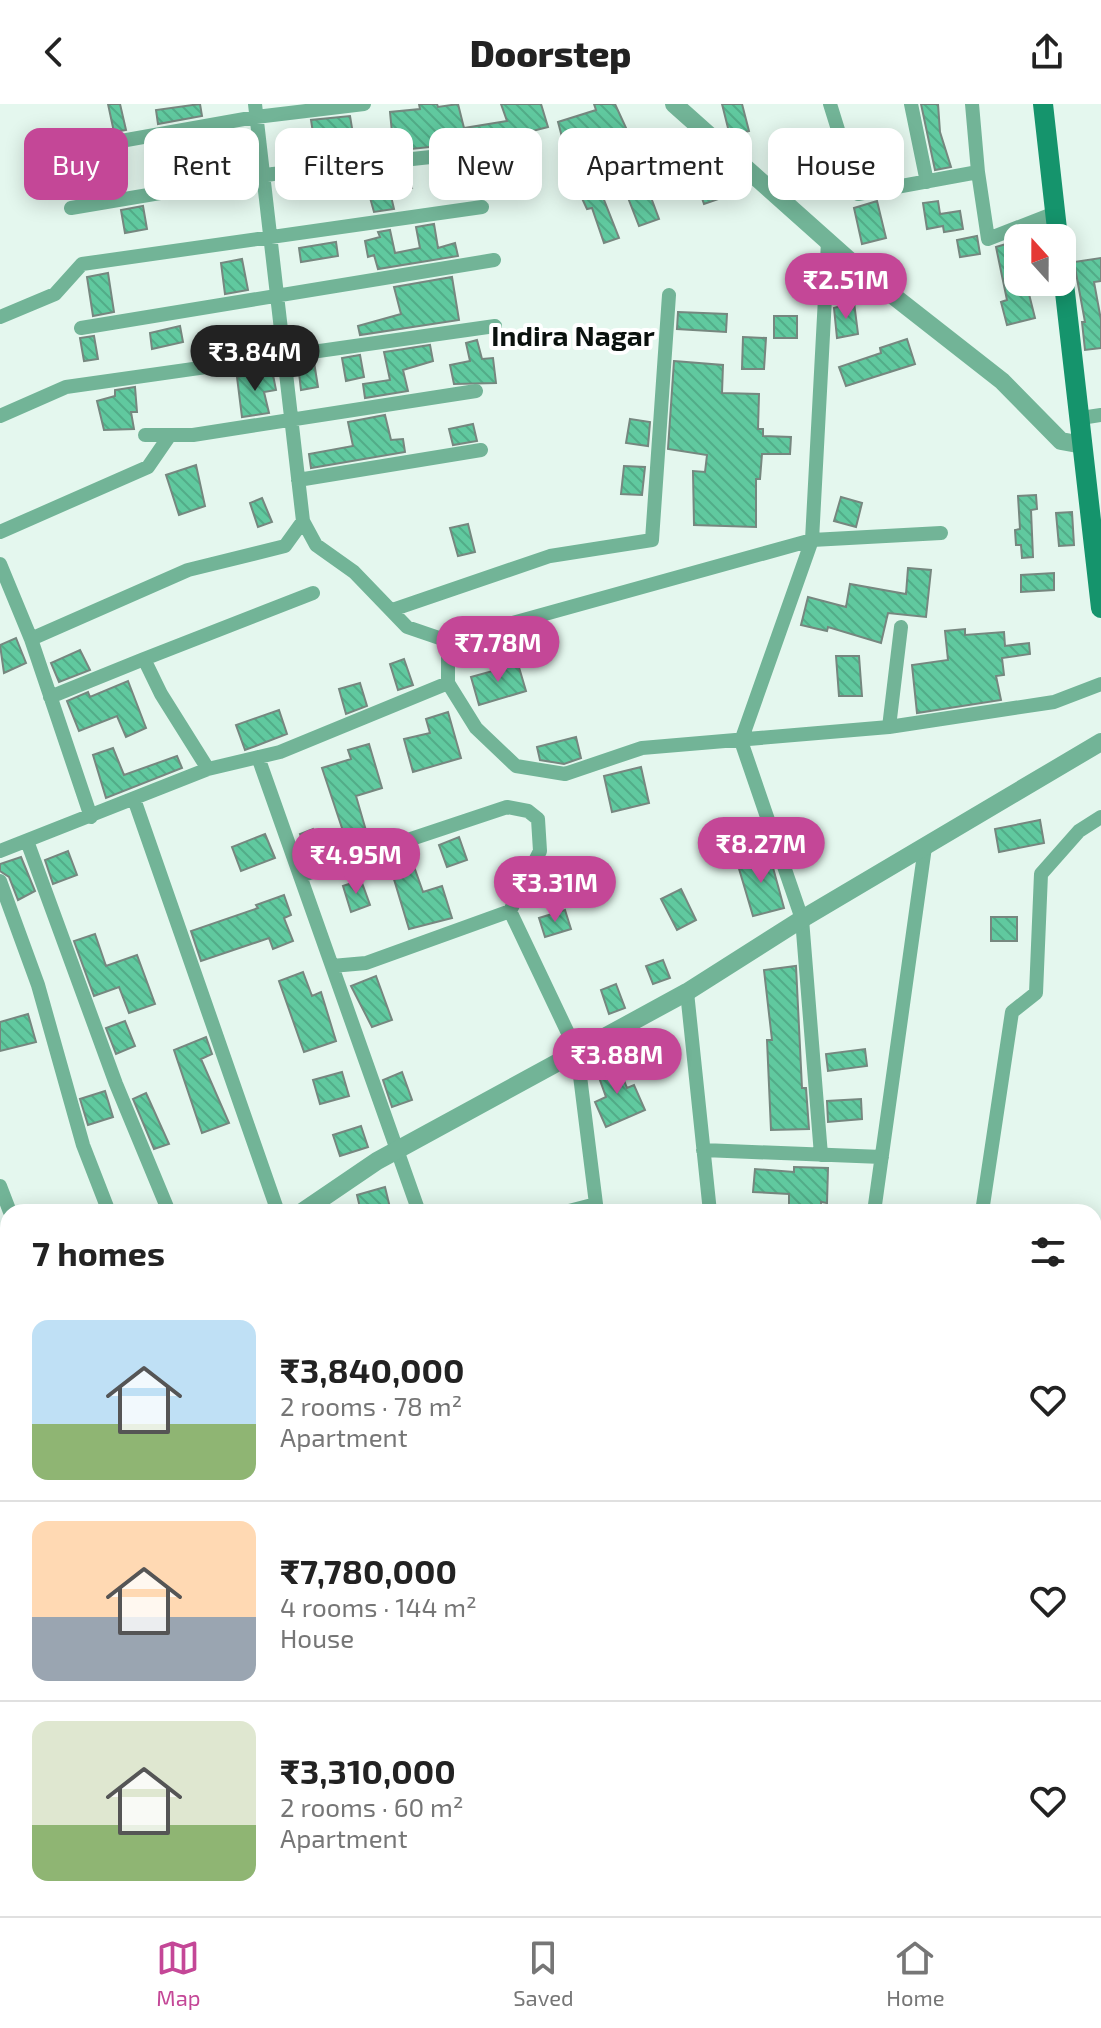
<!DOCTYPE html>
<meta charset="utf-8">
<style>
body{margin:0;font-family:"Exo 2",sans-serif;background:#f6f6f6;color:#222;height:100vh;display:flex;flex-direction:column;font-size:30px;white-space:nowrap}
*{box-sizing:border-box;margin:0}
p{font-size:26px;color:#767676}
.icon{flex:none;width:44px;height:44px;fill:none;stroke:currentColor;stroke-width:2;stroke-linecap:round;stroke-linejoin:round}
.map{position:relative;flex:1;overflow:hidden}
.side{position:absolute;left:0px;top:1100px;width:1102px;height:712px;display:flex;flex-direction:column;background:#fff;border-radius:24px 24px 0 0;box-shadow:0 4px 20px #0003}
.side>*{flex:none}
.guide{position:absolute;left:24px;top:24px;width:1054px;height:72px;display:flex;gap:16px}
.needle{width:52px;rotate:339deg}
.controls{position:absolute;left:1004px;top:120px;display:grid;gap:16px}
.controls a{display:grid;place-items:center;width:72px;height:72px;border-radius:16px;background:#fff;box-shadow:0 4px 20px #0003;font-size:40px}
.price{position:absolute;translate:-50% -68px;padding:0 18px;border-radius:28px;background:#c44797;color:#fff;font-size:26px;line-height:52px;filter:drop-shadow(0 2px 4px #0008)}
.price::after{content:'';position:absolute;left:50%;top:48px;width:24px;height:18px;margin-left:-12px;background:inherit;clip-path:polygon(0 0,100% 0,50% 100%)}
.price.active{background:#222;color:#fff}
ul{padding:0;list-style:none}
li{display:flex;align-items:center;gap:24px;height:200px;padding:0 32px}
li+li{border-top:2px solid #e0e0e0}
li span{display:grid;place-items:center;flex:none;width:224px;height:160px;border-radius:16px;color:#555}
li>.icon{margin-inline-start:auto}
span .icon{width:96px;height:96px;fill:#fffc;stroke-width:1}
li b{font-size:34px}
h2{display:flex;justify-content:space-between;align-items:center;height:96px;padding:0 32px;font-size:34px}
.tag{padding:0 28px;border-radius:16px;background:#fff;box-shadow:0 4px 20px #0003;font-size:28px;line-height:72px}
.tag.active{background:#c44797;color:#fff}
header{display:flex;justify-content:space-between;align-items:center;height:104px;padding:0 32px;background:#fff;font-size:36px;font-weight:800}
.tabs{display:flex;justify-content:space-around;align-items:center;height:112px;border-top:2px solid #e0e0e0;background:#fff;font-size:22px;color:#767676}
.tabs a{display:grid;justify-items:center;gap:4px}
.tabs .active{color:#c44797}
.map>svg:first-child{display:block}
.building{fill:url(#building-back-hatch);stroke:#76877f;stroke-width:2}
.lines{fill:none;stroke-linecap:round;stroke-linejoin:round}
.minor{stroke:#72b497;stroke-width:14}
.tertiary{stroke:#72b497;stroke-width:18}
.secondary{stroke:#15946c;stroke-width:20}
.labels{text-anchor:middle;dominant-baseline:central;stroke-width:8;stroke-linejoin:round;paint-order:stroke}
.neighbourhood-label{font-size:28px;font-weight:bold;fill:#0a110e;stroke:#fff}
</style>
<header><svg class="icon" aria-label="back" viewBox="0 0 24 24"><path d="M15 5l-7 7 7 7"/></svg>Doorstep<svg class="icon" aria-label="share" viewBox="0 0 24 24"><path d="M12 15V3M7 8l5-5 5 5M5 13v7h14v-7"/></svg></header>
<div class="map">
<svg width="1101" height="1812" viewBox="0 0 1101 1812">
<defs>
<pattern id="building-back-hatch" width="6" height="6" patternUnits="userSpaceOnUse" patternTransform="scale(2)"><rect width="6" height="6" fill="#60c99f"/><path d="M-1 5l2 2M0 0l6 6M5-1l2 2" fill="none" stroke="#52ac88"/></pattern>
</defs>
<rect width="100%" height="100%" fill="#e4f7ee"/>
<path class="building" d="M108 0H120L126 26 114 28Z
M200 0 202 12 158 20 156 6Z
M419 0H437L438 3 458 0 464 24 507 17 501 0H541L548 23 497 36 363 50 359 35 392 29 390 8 420 5Z
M594 0H615L644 63 658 58 663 73 646 80 659 115 639 122 604 32 582 40 619 134 604 139 592 104 587 105 573 75 558 18 596 6Z
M722 0H742L749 27 730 32Z
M921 0H938L940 28 951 63 935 66Z
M350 12 353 30 334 32 338 53 317 55 311 16Z
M224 29 225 36 246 33 252 63 227 68 224 51 207 53 205 32Z
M724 60 736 89 704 100 694 71Z
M395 67 396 73 410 71 412 84 390 88 394 105 374 108 369 90 323 95 321 75Z
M877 97 886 134 862 140 854 104Z
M938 97 940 110 960 107 963 125 944 128 943 122 927 125 923 99Z
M143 102 147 125 125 129 121 106Z
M434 120 438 144 455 139 458 152 378 165 374 151 368 153 365 137 380 133 378 128 390 126 395 149 420 144 416 123Z
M977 132 980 150 960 153 957 136Z
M1016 137 1018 178H1026L1035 214 1007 221 1001 198 1007 196 996 143Z
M336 138 338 152 301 158 299 144Z
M1101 154V177L1094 178 1101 216V244L1085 246 1082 218H1085L1074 158Z
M242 155 248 186 225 190 221 159Z
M108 169 114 208 93 212 87 173Z
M452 173 459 216 360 231 358 222 401 210 394 183Z
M854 198 858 230 837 234 834 204Z
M678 208 727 210 726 228 677 225Z
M774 212H797V234H774Z
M180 222 183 238 152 245 150 229Z
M94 232 98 255 84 257 80 234Z
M743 233 766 234 764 265H742Z
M907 235 915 260 846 282 839 263 881 249 880 244Z
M477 236 482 255 493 254 496 279 454 280 450 261 470 257 466 239Z
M430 241 433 257 403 266 408 287 365 294 363 280 390 276 384 248Z
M360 251 364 273 346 277 342 254Z
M674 257 723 261 722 289 759 290 758 325H763V332L791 333 790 350H762L760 375H756V423L694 421 693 367 705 368 707 351 668 345Z
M314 258 318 283 301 286 298 260Z
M272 266 276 286 264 288 269 309 242 313 237 273Z
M135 283 137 308H131L134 325 104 326 97 297 115 292V286Z
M385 311 391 336 403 335 405 348 311 364 309 350 353 342 348 318Z
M630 315 650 318 648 342 626 339Z
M473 320 477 337 453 341 449 325Z
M196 361 205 402 179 411 166 371Z
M624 362 645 363 642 391 621 390Z
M1036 391 1037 405 1031 406 1033 453 1022 454 1021 441H1016L1015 426 1020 425 1018 392Z
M841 393 862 399 856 423 834 417Z
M262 394 272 418 258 423 250 399Z
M1072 408 1074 441 1059 442 1056 409Z
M468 420 475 448 458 452 450 424Z
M908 464 931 466 926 513 888 509 881 539 828 523 827 527 801 521 808 493 846 503 850 480 906 490Z
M1054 469V486L1021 488V471Z
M965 525V531L1004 528 1005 542 1029 539 1030 550 1002 554 1004 571 996 572 1001 596 917 609 912 561 948 556 945 527Z
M16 534 26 559 4 569 0 541Z
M80 546 90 566 59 578 51 559Z
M836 552H859L862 592H839Z
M404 555 413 581 398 586 390 560Z
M518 560 526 587 479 601 471 573Z
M128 577 146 624 126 633 117 612 79 627 67 597 88 588 90 593Z
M360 579 367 602 346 610 339 585Z
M279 606 287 630 245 646 236 621Z
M448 608 461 654 413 668 404 635 430 629 426 615Z
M576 633 581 654 564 660 540 656 537 643Z
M369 640 382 684 356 692 367 730 346 736 322 664 351 655 348 646Z
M113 644 124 671 177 652 182 664 106 694 93 651Z
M641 663 649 699 612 708 604 672Z
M1040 716 1044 739 999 748 995 725Z
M313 725 321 748 309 753 300 730Z
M265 730 275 754 241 767 232 743Z
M459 733 467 756 447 763 439 741Z
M68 747 77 771 53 780 45 756Z
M769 749 784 804 753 812 737 758Z
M21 753 35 787 18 796 9 773 0 767V760Z
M411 754 423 788 442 782 452 814 409 825 390 762Z
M361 776 370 801 351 808 343 782Z
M681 785 696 816 677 826 661 795Z
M284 791 291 811 284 814 293 837 273 845 269 834 201 857 191 827 258 804 256 801Z
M565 806 571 825 545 833 539 814Z
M991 813H1017V837H991Z
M95 830 106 862 137 851 155 900 129 909 119 883 94 892 74 837Z
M663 856 670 874 653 880 646 862Z
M796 862 802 984H806L809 1025 771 1026 767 936H772L764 866Z
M303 868 312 892 321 888 336 937 304 948 279 877Z
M376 872 392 916 372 923 351 882Z
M616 880 625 904 609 910 601 886Z
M28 910 36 938 0 947V918Z
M125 917 135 942 116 950 106 924Z
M206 933 212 950 201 955 229 1019 202 1029 174 946Z
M865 945 867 962 828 967 826 950Z
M616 956 627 984 634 981 645 1006 606 1023 595 998 606 993 596 965Z
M342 968 349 992 320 1000 313 976Z
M402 968 412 996 392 1003 383 976Z
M105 987 113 1013 88 1021 80 995Z
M146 989 169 1040 154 1045 133 995Z
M861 995 862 1015 828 1018 827 997Z
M361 1022 368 1043 340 1052 333 1031Z
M794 1063 828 1064 827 1099 821 1098V1108H789V1090L753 1088 755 1065 794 1068Z
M385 1083 391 1108H361L357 1091Z"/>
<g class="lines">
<path class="minor" d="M255 0 303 417 316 441 354 468 407 523 448 537V579
M830 0 858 90 978 68 988 135 1055 109
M911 0 927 78
M972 0 978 68
M65 47 256 13 364 0
M71 104 273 70 505 45
M0 213 55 190 82 160 482 103
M81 224 494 156
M0 312 66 283 495 222
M1081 314 1101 311
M145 331H193L476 287
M298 376 481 346
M0 428 148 363 170 331
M0 460 31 535
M392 506 550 452 652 436 669 191
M448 537 812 436 941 429
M144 555 313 489
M50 593 144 555 161 590 208 665
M889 623 901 523
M258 653 419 1108
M134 695 278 1108
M91 713 31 535 188 466 285 442 303 417
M27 737 116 980 169 1108
M0 747 208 665 280 648 448 579 476 624 516 662 565 670 642 644 889 623 1054 598 1101 580
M300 772 507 703 528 707 538 715 540 747 510 807 366 859 332 862
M0 777 38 881 83 1041 109 1108
M510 807 577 948 597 1108
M687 888 710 1108
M703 1046 882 1053
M821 1051 802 815 741 637 812 436 828 138
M0 1082 10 1108
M565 1108 596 1100
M874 1108 925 743
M982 1108 1012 908 1036 889 1041 770 1079 727 1101 713
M0 1224 8 1243
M135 1804 136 1812
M291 1804V1812
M388 1804 389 1812
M488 1804V1812
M698 1804 699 1812
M810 1804 811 1812"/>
<path class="tertiary" d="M674 0 859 165 1002 277 1061 337 1083 341
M302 1108 377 1057 687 888 802 815 1101 638
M0 1315 8 1309"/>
<path class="secondary" d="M1043 0 1058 134
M1062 162 1101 504"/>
</g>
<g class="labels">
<g class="neighbourhood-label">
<text x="573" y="231">Indira Nagar</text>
</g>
</g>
</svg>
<div class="controls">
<a><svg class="needle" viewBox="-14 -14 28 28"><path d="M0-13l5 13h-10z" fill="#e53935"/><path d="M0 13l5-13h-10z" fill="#767676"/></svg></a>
</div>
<b class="price" style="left:846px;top:217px">₹2.51M</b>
<b class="price active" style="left:255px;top:289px">₹3.84M</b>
<b class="price" style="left:498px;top:580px">₹7.78M</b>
<b class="price" style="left:761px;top:781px">₹8.27M</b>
<b class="price" style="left:356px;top:792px">₹4.95M</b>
<b class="price" style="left:555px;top:820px">₹3.31M</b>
<b class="price" style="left:617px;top:992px">₹3.88M</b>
<div class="guide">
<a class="tag active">Buy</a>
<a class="tag">Rent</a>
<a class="tag">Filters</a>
<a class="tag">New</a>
<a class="tag">Apartment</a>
<a class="tag">House</a>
</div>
<section class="side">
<h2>7 homes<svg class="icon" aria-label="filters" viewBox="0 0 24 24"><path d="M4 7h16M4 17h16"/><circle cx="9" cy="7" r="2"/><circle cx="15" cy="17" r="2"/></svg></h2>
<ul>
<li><span style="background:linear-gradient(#bfe0f5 65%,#8fb573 0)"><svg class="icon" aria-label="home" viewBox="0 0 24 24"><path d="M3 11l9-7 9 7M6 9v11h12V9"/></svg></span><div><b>₹3,840,000</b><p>2 rooms · 78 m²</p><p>Apartment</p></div><svg class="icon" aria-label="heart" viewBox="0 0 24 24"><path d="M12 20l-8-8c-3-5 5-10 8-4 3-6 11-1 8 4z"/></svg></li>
<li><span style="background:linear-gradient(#ffd9b3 60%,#9aa5b1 0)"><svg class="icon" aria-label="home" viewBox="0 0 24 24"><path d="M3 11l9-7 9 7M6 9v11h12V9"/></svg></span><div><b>₹7,780,000</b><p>4 rooms · 144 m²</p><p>House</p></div><svg class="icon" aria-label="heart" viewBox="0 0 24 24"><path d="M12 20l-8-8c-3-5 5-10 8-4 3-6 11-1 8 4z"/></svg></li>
<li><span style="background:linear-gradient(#dfe7d0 65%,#8fb573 0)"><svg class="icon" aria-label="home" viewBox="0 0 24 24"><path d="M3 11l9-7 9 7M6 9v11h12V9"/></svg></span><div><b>₹3,310,000</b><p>2 rooms · 60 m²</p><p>Apartment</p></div><svg class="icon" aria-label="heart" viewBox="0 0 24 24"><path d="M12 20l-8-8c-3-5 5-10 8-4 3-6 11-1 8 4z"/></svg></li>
</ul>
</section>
</div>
<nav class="tabs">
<a class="active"><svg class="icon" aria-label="map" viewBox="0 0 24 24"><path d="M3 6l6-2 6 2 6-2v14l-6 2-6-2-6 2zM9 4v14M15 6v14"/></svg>Map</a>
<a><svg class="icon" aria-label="saved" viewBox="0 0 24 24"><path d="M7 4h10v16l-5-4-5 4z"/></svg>Saved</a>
<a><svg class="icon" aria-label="home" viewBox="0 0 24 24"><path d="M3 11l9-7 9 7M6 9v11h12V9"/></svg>Home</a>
</nav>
